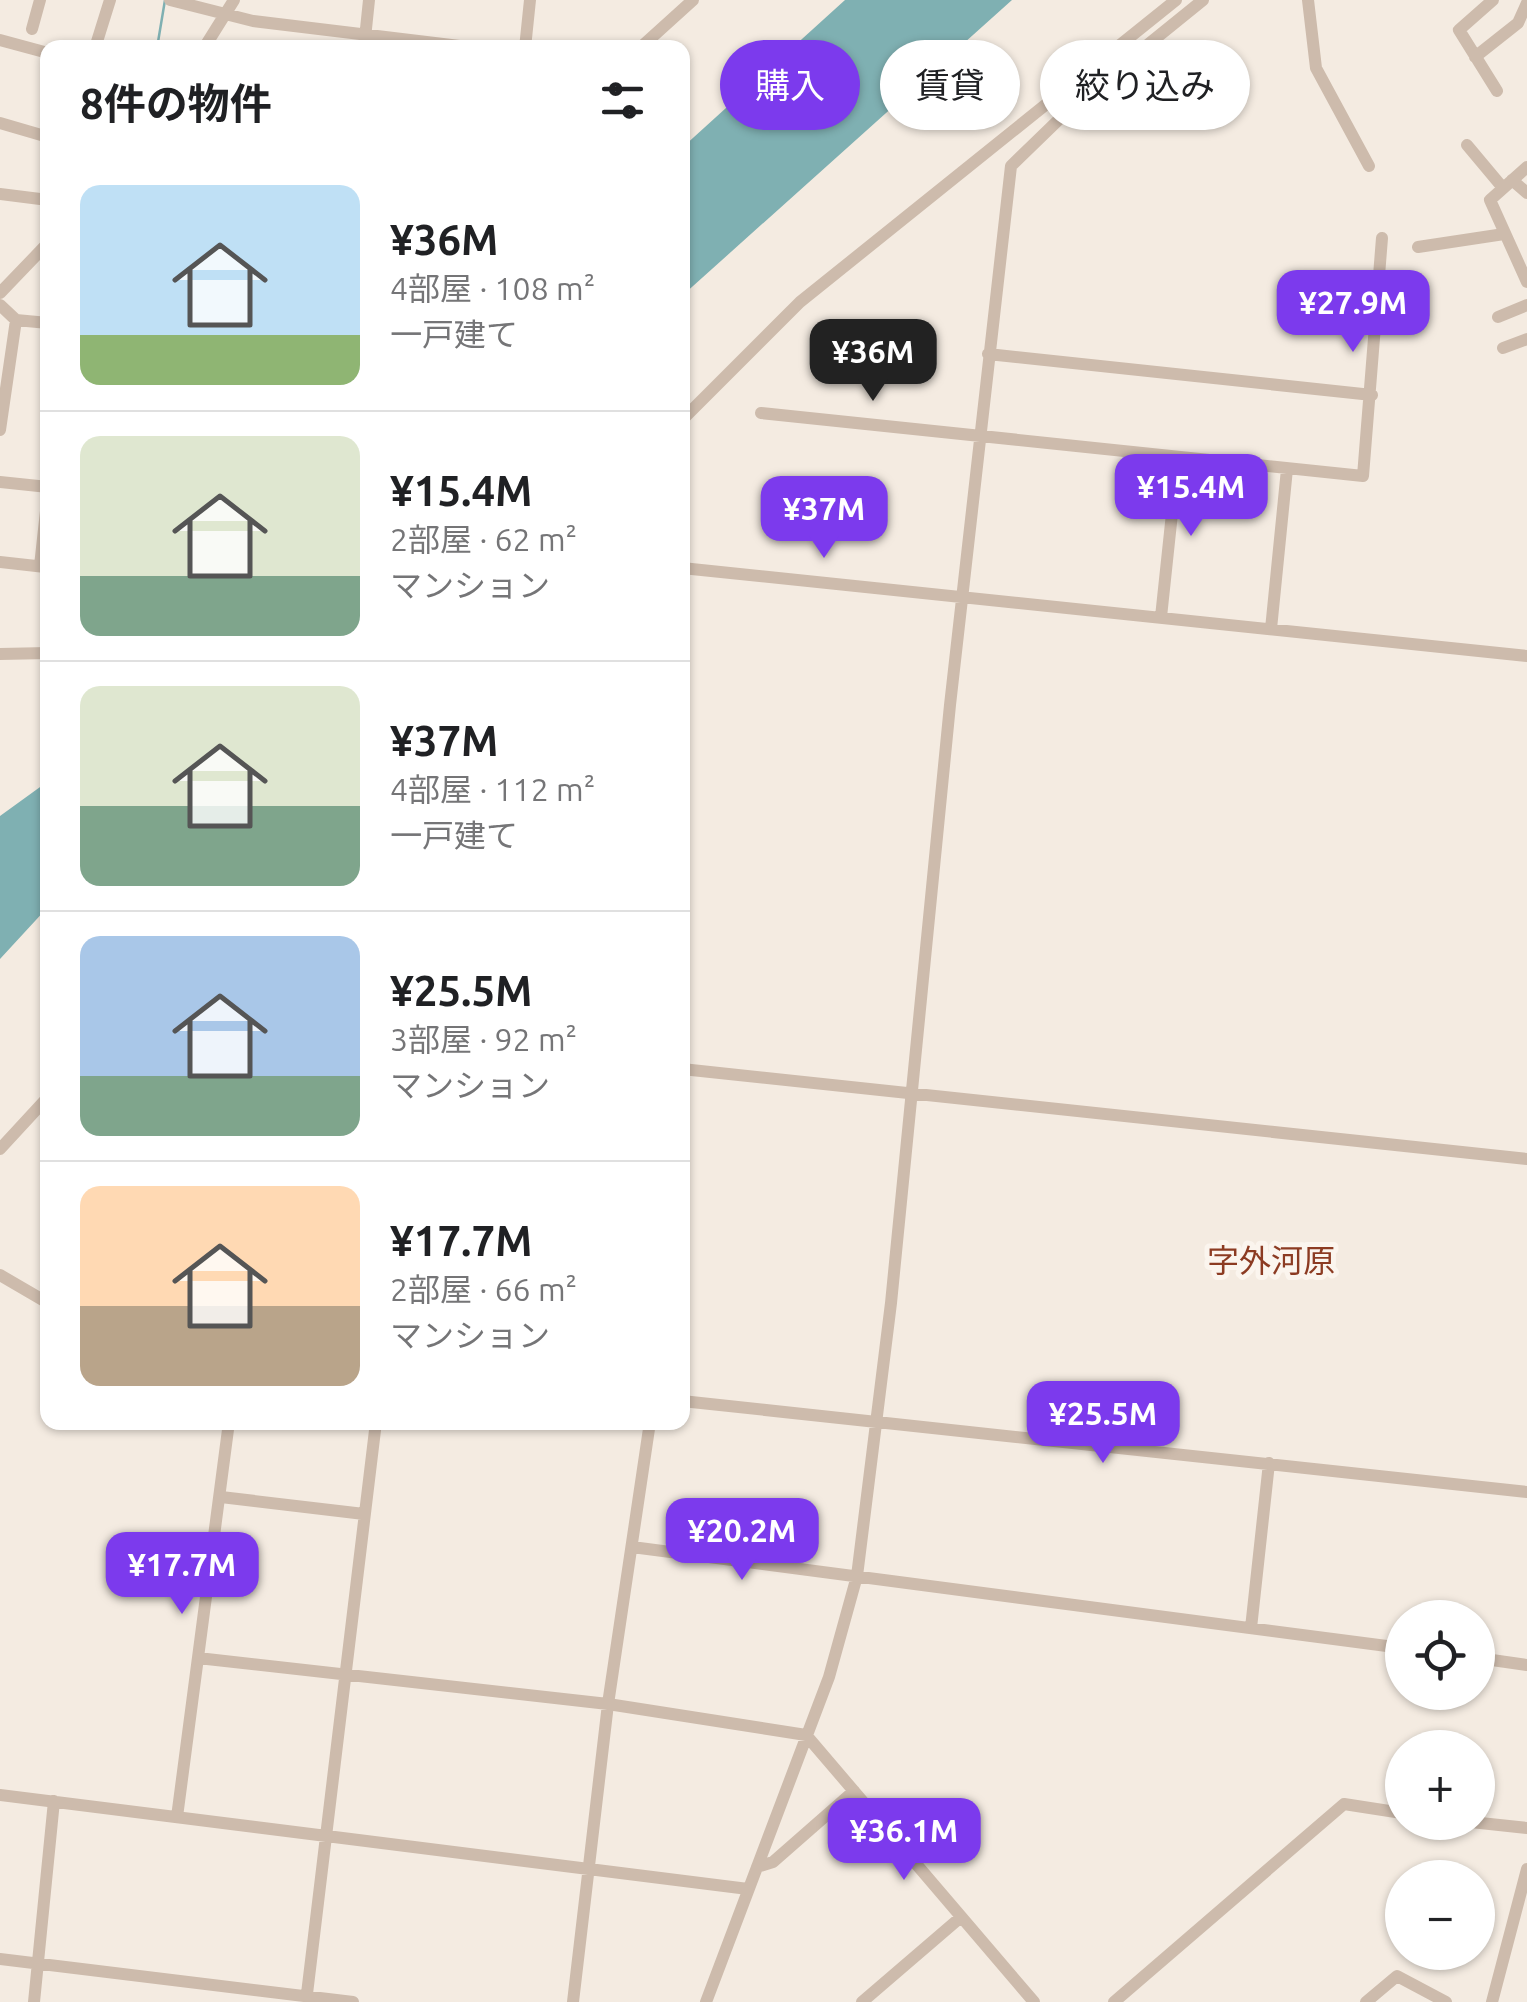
<!DOCTYPE html>
<html lang="ja">
<meta charset="utf-8">
<style>
body{margin:0;font-family:Ubuntu,"Noto Sans JP",sans-serif;background:#f2f2f2;color:#202124;height:100vh;display:flex;flex-direction:column;font-size:38px;white-space:nowrap}
*{box-sizing:border-box;margin:0}
p{font-size:32px;color:#757577}
.icon{flex:none;width:55px;height:55px;fill:none;stroke:currentColor;stroke-width:2;stroke-linecap:round;stroke-linejoin:round}
.map{position:relative;flex:1;overflow:hidden}
.sheet{position:absolute;left:40px;top:40px;width:650px;height:1390px;display:flex;flex-direction:column;background:#fff;border-radius:20px;box-shadow:0 2px 8px #0004}
.sheet>*{flex:none}
.banner{position:absolute;left:720px;top:40px;width:655px;height:90px;display:flex;gap:20px}
.tools{position:absolute;left:1385px;top:1600px;display:grid;gap:20px}
.tools a{display:grid;place-items:center;width:110px;height:110px;border-radius:50%;background:#fff;box-shadow:0 2px 8px #0004;font-size:50px}
.price{position:absolute;translate:-50% -85px;padding:0 22px;border-radius:20px;background:#7c3aed;color:#fff;font-size:32px;line-height:65px;filter:drop-shadow(0 2px 5px #0008)}
.price::after{content:'';position:absolute;left:50%;top:60px;width:30px;height:22px;margin-left:-15px;background:inherit;clip-path:polygon(0 0,100% 0,50% 100%)}
.price.on{background:#222;color:#fff}
ul{padding:0;list-style:none}
li{display:flex;align-items:center;gap:30px;height:250px;padding:0 40px}
li+li{border-top:2px solid #e0e0e0}
li span{display:grid;place-items:center;flex:none;width:280px;height:200px;border-radius:20px;color:#555}
li>.icon{margin-inline-start:auto}
span .icon{width:120px;height:120px;fill:#fffc;stroke-width:1}
li b{font-size:42px}
h2{display:flex;justify-content:space-between;align-items:center;height:120px;padding:0 40px;font-size:42px}
.pill{padding:0 35px;border-radius:45px;background:#fff;box-shadow:0 2px 8px #0004;font-size:35px;line-height:90px}
.pill.on{background:#7c3aed;color:#fff}
.map>svg:first-child{display:block}
.water{fill:#7fb0b2}
.lines{fill:none;stroke-linecap:round;stroke-linejoin:round}
.stream{stroke:#7fb0b2;stroke-width:2.5}
.minor{stroke:#cdbbac;stroke-width:12}
.labels{text-anchor:middle;dominant-baseline:central;stroke-width:10;stroke-linejoin:round;paint-order:stroke}
.quarter-label{font-size:32px;fill:#8c3b22;stroke:#fbf5ee}
</style>
<div class="map">
<svg width="1527" height="2002" viewBox="0 0 1527 2002">
<rect width="100%" height="100%" fill="#f4ebe1"/>
<path class="water" d="M845 0H1012L683 295V147Z
M47 782V908L0 959V816Z"/>
<g class="lines">
<path class="stream" d="M157 48 165 0"/>
<path class="minor" d="M170 0 253 21 476 48
M1308 0 1316 68 1369 166
M1493 0 1459 30 1497 91
M32 29 40 0
M0 40 48 53
M95 48 110 0
M204 48 234 0
M364 48 369 0
M525 48 530 0
M640 48 693 0
M1475 57 1518 23 1527 3
M0 123 48 137
M1467 145 1503 188
M1527 167 1490 200 1527 282
M1512 180 1527 193
M0 194 48 200
M1418 247 1504 234
M0 293 48 243
M0 305 16 320 48 323
M1498 317 1527 305
M1503 348 1527 339
M988 354 1372 395
M761 413 1363 476 1382 238
M682 420 800 302 1176 0
M0 430 16 320
M0 482 48 487
M0 562 45 567
M40 566 47 502
M682 568 1527 656
M1161 617 1178 457
M1271 629 1287 469
M0 654 48 653
M682 1069 1527 1159
M0 1149 48 1097
M0 1275 48 1303
M682 1401 1527 1492
M221 1497 364 1514
M632 1547 1402 1648
M1251 1628 1269 1463
M198 1658 608 1704 806 1735 1034 2002
M1478 1658 1527 1665
M0 1795 748 1889
M177 1817 229 1422
M1471 1822 1527 1828
M757 1867 773 1862 854 1791
M0 1959 353 2002
M34 2002 54 1801
M306 2002 376 1422
M573 2002 608 1704 650 1422
M706 2002 829 1677 857 1576 891 1303 950 705 1011 166 1077 102 1203 0
M862 2002 961 1917
M1114 2002 1344 1804 1402 1813
M1366 2002 1397 1976 1446 2002
M1492 2002 1527 1869"/>
</g>
<g class="labels">
<g class="quarter-label">
<text x="1271" y="1260">字外河原</text>
</g>
</g>
</svg>
<div class="tools">
<a><svg class="icon" aria-label="locate" viewBox="0 0 24 24"><circle cx="12" cy="12" r="6"/><path d="M12 2v4M12 18v4M2 12h4M18 12h4"/></svg></a>
<a>+</a>
<a>−</a>
</div>
<b class="price" style="left:1353px;top:355px">¥27.9M</b>
<b class="price on" style="left:873px;top:404px">¥36M</b>
<b class="price" style="left:1191px;top:539px">¥15.4M</b>
<b class="price" style="left:824px;top:561px">¥37M</b>
<b class="price" style="left:1103px;top:1466px">¥25.5M</b>
<b class="price" style="left:742px;top:1583px">¥20.2M</b>
<b class="price" style="left:182px;top:1617px">¥17.7M</b>
<b class="price" style="left:904px;top:1883px">¥36.1M</b>
<div class="banner">
<a class="pill on">購入</a>
<a class="pill">賃貸</a>
<a class="pill">絞り込み</a>
</div>
<section class="sheet">
<h2>8件の物件<svg class="icon" aria-label="filters" viewBox="0 0 24 24"><path d="M4 7h16M4 17h16"/><circle cx="9" cy="7" r="2"/><circle cx="15" cy="17" r="2"/></svg></h2>
<ul>
<li><span style="background:linear-gradient(#bfe0f5 75%,#8fb573 0)"><svg class="icon" aria-label="home" viewBox="0 0 24 24"><path d="M3 11l9-7 9 7M6 9v11h12V9"/></svg></span><div><b>¥36M</b><p>4部屋 · 108 m²</p><p>一戸建て</p></div></li>
<li><span style="background:linear-gradient(#dfe7d0 70%,#7fa58c 0)"><svg class="icon" aria-label="home" viewBox="0 0 24 24"><path d="M3 11l9-7 9 7M6 9v11h12V9"/></svg></span><div><b>¥15.4M</b><p>2部屋 · 62 m²</p><p>マンション</p></div></li>
<li><span style="background:linear-gradient(#dfe7d0 60%,#7fa58c 0)"><svg class="icon" aria-label="home" viewBox="0 0 24 24"><path d="M3 11l9-7 9 7M6 9v11h12V9"/></svg></span><div><b>¥37M</b><p>4部屋 · 112 m²</p><p>一戸建て</p></div></li>
<li><span style="background:linear-gradient(#a9c7e8 70%,#7fa58c 0)"><svg class="icon" aria-label="home" viewBox="0 0 24 24"><path d="M3 11l9-7 9 7M6 9v11h12V9"/></svg></span><div><b>¥25.5M</b><p>3部屋 · 92 m²</p><p>マンション</p></div></li>
<li><span style="background:linear-gradient(#ffd9b3 60%,#b9a48a 0)"><svg class="icon" aria-label="home" viewBox="0 0 24 24"><path d="M3 11l9-7 9 7M6 9v11h12V9"/></svg></span><div><b>¥17.7M</b><p>2部屋 · 66 m²</p><p>マンション</p></div></li>
</ul>
</section>
</div>
